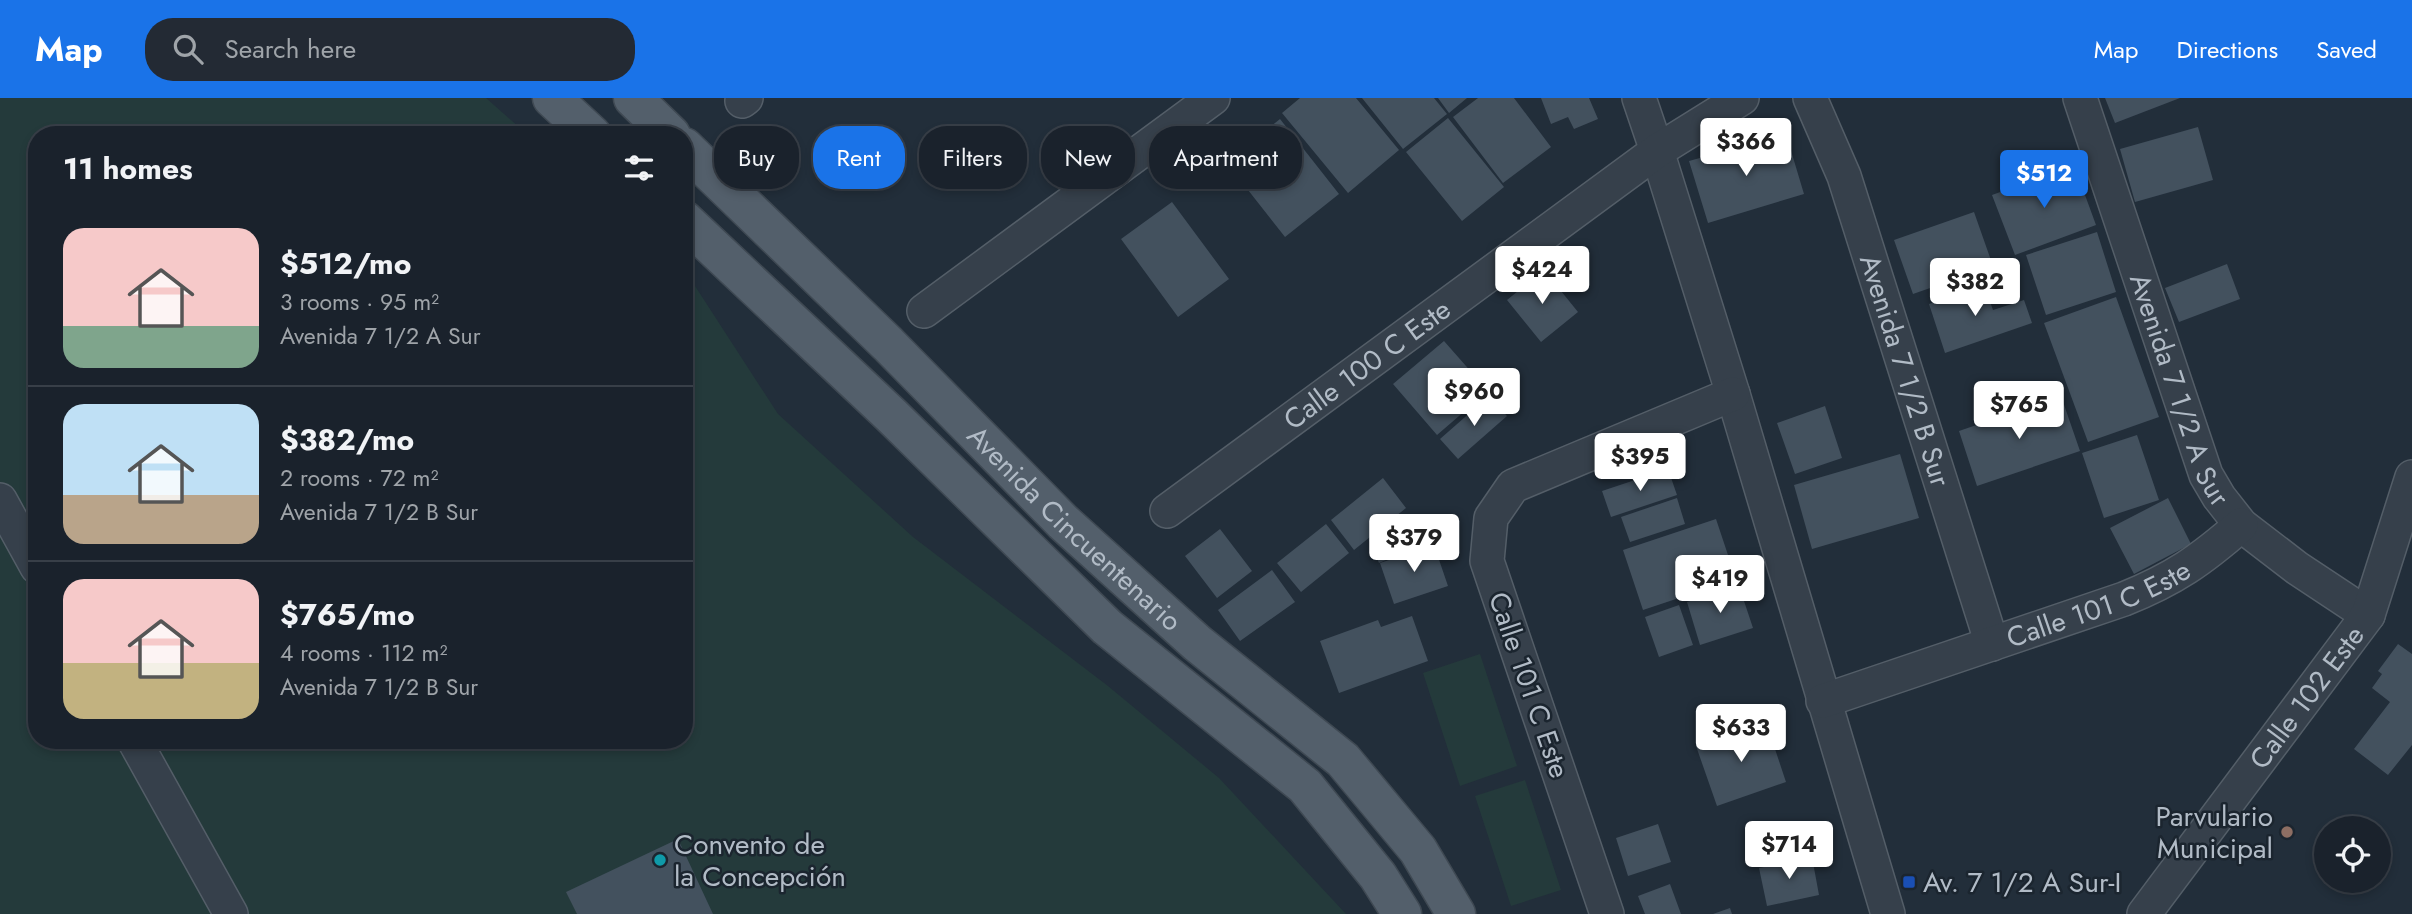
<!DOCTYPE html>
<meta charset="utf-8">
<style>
body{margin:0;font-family:Jost,sans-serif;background:#232a34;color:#f1f3f6;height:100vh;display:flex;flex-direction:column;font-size:26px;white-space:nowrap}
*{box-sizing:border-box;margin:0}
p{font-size:23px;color:#9fa4a9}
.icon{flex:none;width:38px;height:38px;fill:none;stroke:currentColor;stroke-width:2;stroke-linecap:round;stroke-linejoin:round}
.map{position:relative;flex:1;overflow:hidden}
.drawer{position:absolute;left:28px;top:28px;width:665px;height:623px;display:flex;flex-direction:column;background:#1a222c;border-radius:28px;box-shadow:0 4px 10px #0003,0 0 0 2px #383f48}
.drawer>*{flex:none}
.top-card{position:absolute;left:714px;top:28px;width:665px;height:63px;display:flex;gap:14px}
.buttons{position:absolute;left:2314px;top:718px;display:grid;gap:14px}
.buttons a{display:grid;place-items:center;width:77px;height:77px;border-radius:50%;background:#1a222c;box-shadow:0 4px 10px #0003,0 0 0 2px #383f48;font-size:35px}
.price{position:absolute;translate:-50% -60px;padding:0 16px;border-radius:7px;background:#fff;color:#222;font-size:23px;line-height:46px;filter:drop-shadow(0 2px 4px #0008)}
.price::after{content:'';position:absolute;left:50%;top:42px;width:21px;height:16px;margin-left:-10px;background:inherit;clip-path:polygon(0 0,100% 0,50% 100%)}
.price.active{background:#1a73e8;color:#fff}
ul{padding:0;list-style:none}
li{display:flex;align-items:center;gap:21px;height:175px;padding:0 35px}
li+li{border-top:2px solid #383f48}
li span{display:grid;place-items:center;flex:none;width:196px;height:140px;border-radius:21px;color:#555}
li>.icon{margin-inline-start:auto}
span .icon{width:84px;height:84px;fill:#fffc;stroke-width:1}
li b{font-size:30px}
h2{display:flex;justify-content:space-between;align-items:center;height:84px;padding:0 35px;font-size:30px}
.tag{padding:0 24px;border-radius:28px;background:#1a222c;box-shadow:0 4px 10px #0003,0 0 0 2px #383f48;font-size:24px;line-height:63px}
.tag.active{background:#1a73e8;color:#fff}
header{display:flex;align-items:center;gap:42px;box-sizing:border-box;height:98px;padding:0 35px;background:#1a73e8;color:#fff}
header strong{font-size:33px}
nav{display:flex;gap:38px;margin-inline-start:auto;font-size:24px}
.search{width:490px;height:63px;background:#232a34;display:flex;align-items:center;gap:18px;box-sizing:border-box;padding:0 24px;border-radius:28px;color:#9fa4a9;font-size:26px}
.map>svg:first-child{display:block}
.green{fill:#243a3b}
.building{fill:#43515e}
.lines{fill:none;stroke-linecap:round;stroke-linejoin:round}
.minor-casing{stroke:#545e68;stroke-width:36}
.major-casing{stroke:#3f4953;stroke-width:41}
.minor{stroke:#36404b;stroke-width:33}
.major{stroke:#535f6b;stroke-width:38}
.education-dot{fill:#8d6e63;stroke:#1b252f;stroke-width:2.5}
.culture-dot{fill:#0f9aa8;stroke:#1b252f;stroke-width:2.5}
.transit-dot{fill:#1a4fb4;stroke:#1b252f;stroke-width:2.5}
.labels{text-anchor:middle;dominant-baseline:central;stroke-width:5;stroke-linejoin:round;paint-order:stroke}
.street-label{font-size:28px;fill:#b1bbc6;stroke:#1b252f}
.poi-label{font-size:28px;fill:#b1bbc6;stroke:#1b252f;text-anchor:start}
</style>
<header>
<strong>Map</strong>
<div class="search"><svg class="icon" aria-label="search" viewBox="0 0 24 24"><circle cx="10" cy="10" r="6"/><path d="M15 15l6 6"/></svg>Search here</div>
<nav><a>Map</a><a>Directions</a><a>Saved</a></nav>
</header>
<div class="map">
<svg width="2412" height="816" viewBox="0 0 2412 816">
<rect width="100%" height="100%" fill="#222e3a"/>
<path class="green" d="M0 0H486L528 37H37V642H684V171L778 316 913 439 1108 588 1219 680 1346 816H0Z
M1480 556 1517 668 1460 688 1423 575Z
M1525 682 1561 792 1511 808 1475 698Z"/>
<path class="building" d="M1300 0H1356L1399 52 1348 95 1282 15Z
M1362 0H1434L1447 16 1403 51Z
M1438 0H1467L1449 15Z
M1478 0H1514L1551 49 1503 85 1453 19Z
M1541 0H1589L1598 21 1574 31 1568 19 1551 26Z
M2105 0H2180L2115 25Z
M1448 20 1504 89 1462 123 1406 54Z
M1280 21 1339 96 1285 139 1226 64Z
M2198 29 2213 82 2135 104 2120 51Z
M1786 36 1804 96 1708 125 1689 63Z
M2074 67 2096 127 2015 157 1992 97Z
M1172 104 1229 181 1178 219 1121 141Z
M1974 114 1993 168 1913 196 1894 142Z
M2097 134 2116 194 2046 217 2026 157Z
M2227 166 2240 201 2179 224 2165 190Z
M1544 172 1578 214 1541 244 1507 202Z
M1984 187 1993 212 2024 202 2032 225 1945 255 1929 206Z
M2116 199 2159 319 2088 344 2044 225Z
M1444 243 1488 293 1437 337 1393 286Z
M1489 298 1507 318 1458 361 1440 341Z
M2061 298 2080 353 1977 388 1959 333Z
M1825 308 1842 360 1795 376 1777 325Z
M2137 337 2159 402 2104 420 2082 355Z
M1900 356 1919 420 1812 451 1794 387Z
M1668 371 1677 397 1611 419 1602 393Z
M1383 380 1406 410 1354 452 1331 422Z
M1677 400 1685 426 1630 444 1621 419Z
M2168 400 2191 446 2134 476 2110 430Z
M1429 417 1438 439 1379 465 1369 442Z
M1716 421 1736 481 1643 512 1623 452Z
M1326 426 1349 455 1301 494 1277 465Z
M1220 431 1252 473 1217 500 1185 458Z
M1434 447 1448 488 1394 506 1380 465Z
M1272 472 1295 504 1240 543 1218 512Z
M1739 488 1753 530 1700 547 1687 504Z
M1679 507 1693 547 1659 559 1645 519Z
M1412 518 1428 563 1339 595 1320 543 1378 522 1381 529Z
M2398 546 2412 556V647L2388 677 2354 651 2390 604 2372 590 2382 576 2378 573Z
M1766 624 1786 684 1717 708 1696 648Z
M1658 726 1671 764 1628 778 1616 740Z
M678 741 713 816H577L566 794Z
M1812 759 1819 797 1767 808 1759 770Z
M1670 786 1681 816H1645L1638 798Z
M1730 810 1732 816H1713Z"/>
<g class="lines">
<defs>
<g id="minor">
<path d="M1639 0 1657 53 1733 296 1888 816"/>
<path id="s1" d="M1810 0 1844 78 1992 546"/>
<path id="s2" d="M2080 0 2206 377 2219 399 2241 427 2297 470 2368 517"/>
<path d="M742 3 746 0"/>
<path d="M924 213 1213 0"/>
<path d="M0 402 37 469"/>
<path id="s3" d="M1167 413 1657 53 1742 0"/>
<path id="s4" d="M1823 603 2124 501C2174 481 2201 462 2241 427"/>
<path d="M134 642 231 816"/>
<path d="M1607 816 1487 463 1491 420 1513 388 1733 296"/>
<path id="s5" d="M2144 816 2368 517 2412 379"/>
</g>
<g id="major">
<path d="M552 0 592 37"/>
<path d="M633 0 671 37"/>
<path id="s6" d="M684 49 888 246 1063 424 1197 545 1343 662 1418 752 1456 816"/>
<path d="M684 122 892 318 1107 529 1305 688 1378 778 1402 816"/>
</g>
</defs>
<use href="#minor" class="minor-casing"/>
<use href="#major" class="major-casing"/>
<use href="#minor" class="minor"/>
<use href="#major" class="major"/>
</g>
<circle class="education-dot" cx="2287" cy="734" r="7"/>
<circle class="culture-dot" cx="660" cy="762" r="7"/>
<rect class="transit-dot" x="1902" y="777" width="14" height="14" rx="3.5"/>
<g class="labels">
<g class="street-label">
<text stroke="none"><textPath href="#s3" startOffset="248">Calle 100 C Este</textPath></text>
<text stroke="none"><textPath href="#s1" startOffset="289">Avenida 7 1/2 B Sur</textPath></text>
<text stroke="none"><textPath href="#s2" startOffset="308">Avenida 7 1/2 A Sur</textPath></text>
<text stroke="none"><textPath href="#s6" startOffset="546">Avenida Cincuentenario</textPath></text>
<text stroke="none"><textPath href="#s4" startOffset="292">Calle 101 C Este</textPath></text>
<text transform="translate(1529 587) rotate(71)">Calle 101 C Este</text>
<text stroke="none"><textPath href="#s5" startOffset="271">Calle 102 Este</textPath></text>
</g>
<g class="poi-label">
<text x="2273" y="718" text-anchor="end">Parvulario<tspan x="2273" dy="32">Municipal</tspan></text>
<text x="674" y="746">Convento de<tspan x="674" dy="32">la Concepción</tspan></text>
<text x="1923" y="784">Av. 7 1/2 A Sur-I</text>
</g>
</g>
</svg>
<div class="buttons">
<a><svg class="icon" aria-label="locate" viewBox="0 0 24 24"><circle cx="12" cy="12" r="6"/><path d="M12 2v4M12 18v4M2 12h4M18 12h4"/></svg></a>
</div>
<b class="price" style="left:1746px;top:80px">$366</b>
<b class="price active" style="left:2044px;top:112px">$512</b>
<b class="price" style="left:1542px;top:208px">$424</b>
<b class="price" style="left:1975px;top:220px">$382</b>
<b class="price" style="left:1474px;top:330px">$960</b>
<b class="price" style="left:2019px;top:343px">$765</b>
<b class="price" style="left:1640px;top:395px">$395</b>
<b class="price" style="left:1414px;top:476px">$379</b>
<b class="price" style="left:1720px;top:517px">$419</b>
<b class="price" style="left:1741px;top:666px">$633</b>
<b class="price" style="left:1789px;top:783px">$714</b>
<div class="top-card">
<a class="tag">Buy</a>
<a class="tag active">Rent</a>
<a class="tag">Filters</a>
<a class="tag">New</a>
<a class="tag">Apartment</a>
</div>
<section class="drawer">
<h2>11 homes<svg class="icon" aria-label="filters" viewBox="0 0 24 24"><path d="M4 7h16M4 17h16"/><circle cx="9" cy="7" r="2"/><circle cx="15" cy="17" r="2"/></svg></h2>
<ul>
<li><span style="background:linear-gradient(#f6c9c9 70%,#7fa58c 0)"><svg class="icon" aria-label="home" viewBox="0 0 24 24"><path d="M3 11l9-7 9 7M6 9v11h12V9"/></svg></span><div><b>$512/mo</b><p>3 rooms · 95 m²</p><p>Avenida 7 1/2 A Sur</p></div></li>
<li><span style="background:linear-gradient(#bfe0f5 65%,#b9a48a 0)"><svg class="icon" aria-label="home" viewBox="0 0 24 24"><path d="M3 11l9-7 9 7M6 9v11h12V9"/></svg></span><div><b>$382/mo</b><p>2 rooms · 72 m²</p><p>Avenida 7 1/2 B Sur</p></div></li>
<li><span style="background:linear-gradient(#f6c9c9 60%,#c2b280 0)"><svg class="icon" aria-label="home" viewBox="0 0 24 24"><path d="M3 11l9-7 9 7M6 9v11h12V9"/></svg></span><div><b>$765/mo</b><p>4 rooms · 112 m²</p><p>Avenida 7 1/2 B Sur</p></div></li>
</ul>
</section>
</div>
